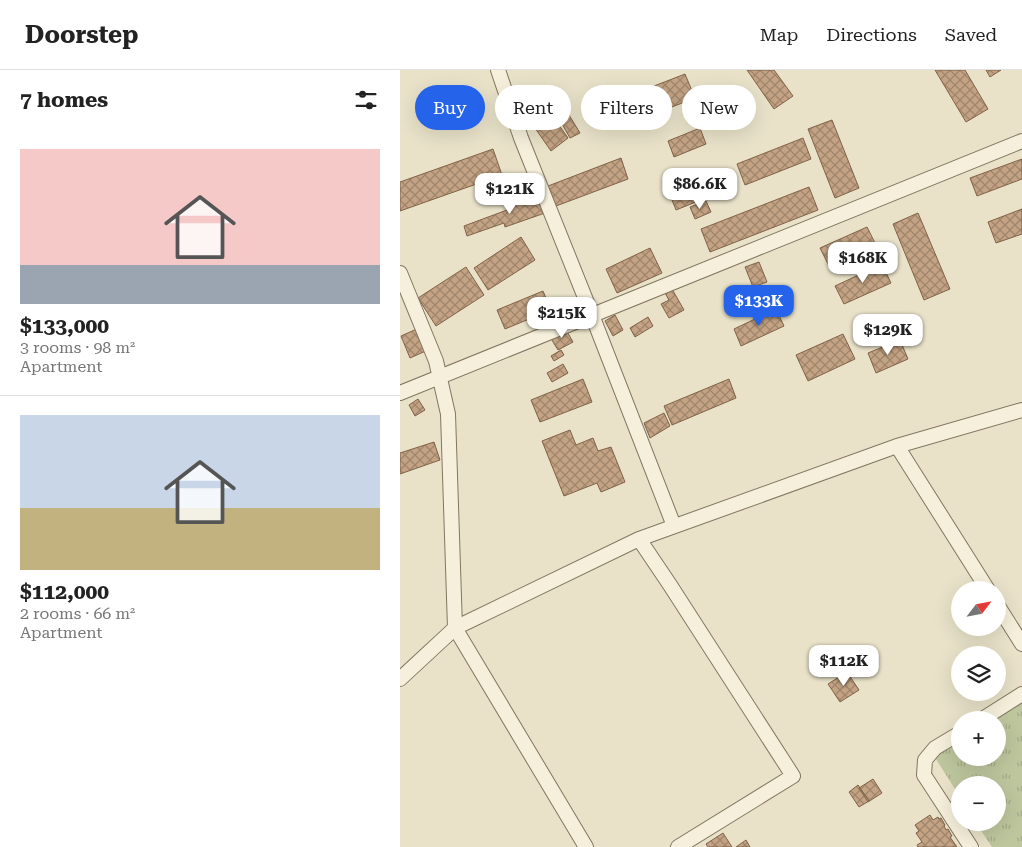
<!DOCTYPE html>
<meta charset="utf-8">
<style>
body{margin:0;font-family:"Roboto Serif",serif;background:#f6f6f6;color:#222;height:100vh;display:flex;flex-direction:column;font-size:19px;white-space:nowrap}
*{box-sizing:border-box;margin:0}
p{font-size:16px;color:#767676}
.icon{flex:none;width:28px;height:28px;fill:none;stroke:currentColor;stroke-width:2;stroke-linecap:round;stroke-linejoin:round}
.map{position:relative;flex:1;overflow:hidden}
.sheet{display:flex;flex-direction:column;background:#fff;width:400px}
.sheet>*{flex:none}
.top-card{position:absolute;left:15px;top:15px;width:475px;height:45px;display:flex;gap:10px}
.needle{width:32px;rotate:58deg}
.tools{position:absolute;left:551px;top:511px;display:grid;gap:10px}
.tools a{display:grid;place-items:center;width:55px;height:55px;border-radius:50%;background:#fff;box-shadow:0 5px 20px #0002;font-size:25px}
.price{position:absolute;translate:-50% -42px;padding:0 11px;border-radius:10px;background:#fff;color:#222;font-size:16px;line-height:32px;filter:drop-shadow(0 1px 2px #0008)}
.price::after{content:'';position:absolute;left:50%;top:30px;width:15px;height:11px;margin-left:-8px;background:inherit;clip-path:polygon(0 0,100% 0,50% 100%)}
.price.active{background:#2563eb;color:#fff}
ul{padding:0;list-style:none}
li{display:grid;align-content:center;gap:10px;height:265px;padding:0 20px}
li+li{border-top:1px solid #e0e0e0}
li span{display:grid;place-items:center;height:155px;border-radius:0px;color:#555}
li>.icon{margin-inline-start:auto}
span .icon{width:90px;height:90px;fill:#fffc;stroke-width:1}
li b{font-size:21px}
h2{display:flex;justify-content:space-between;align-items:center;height:60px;padding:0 20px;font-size:21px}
.pill{padding:0 18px;border-radius:22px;background:#fff;box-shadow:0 5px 20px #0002;font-size:18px;line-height:45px}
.pill.active{background:#2563eb;color:#fff}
header{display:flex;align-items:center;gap:30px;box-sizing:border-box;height:70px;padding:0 25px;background:#fff;border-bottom:1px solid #e0e0e0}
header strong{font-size:24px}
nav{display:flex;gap:28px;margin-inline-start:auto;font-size:18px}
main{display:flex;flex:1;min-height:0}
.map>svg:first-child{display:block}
.park{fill:url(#park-tufts)}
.building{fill:url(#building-cross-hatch);stroke:#806348}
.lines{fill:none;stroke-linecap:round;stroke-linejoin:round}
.street-casing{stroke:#837660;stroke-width:16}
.street{stroke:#f5efdb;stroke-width:14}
</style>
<header>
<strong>Doorstep</strong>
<nav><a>Map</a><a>Directions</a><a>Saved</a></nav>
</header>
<main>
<section class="sheet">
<h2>7 homes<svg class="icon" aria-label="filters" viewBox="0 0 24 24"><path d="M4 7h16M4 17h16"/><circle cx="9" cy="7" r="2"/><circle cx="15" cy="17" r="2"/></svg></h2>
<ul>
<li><span style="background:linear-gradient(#f6c9c9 75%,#9aa5b1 0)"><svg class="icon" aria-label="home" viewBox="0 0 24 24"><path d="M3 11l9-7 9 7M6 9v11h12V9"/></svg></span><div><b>$133,000</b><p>3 rooms · 98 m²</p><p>Apartment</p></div></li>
<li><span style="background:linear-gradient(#c9d6e8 60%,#c2b280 0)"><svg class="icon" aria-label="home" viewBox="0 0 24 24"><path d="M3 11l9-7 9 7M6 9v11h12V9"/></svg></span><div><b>$112,000</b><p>2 rooms · 66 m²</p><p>Apartment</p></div></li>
</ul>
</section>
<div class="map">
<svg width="622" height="777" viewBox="0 0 622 777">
<defs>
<pattern id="park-tufts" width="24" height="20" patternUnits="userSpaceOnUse" patternTransform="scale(1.25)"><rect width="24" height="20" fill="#bec69e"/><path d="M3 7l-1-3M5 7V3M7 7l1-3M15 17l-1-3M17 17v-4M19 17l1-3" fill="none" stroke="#a4aa88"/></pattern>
<pattern id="building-cross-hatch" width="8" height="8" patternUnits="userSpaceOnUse" patternTransform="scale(1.25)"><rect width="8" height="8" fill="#c3a383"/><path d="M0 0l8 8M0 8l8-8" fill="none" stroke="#9f856b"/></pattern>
</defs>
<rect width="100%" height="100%" fill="#e9e2c9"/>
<path class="park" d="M622 631V777H592L576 753 598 752V715H560V727L534 686 560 670V688H598V650H592Z"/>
<path class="building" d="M347 0H374L393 26 374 39Z
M535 0H565L588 39 566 52Z
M586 0H601L590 7Z
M285 4 295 28 246 47 236 23Z
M149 20 156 33 142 42 134 28Z
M166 40 180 63 170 68 157 45Z
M152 45 168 68 151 81 135 58Z
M432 50 459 118 435 128 408 59Z
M300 58 306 74 274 87 268 71Z
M403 68 411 89 345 115 337 94Z
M93 79 102 105 0 141V112Z
M221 88 228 109 156 136 148 116Z
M622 89V109L577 126 570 108Z
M315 102 323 121 276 140 268 120Z
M409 117 418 140 310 182 301 159Z
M139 124 145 143 105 157 104 153 67 166 64 156 107 140 105 136Z
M306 131 311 142 295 149 290 137Z
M622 139V164L596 173 588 152Z
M518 143 550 219 524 230 493 154Z
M467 157 476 175 429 196 420 178Z
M121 167 135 190 88 220 74 198Z
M250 178 262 203 217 223 206 199Z
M359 192 367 212 353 217 345 197Z
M482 194 491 213 444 234 435 216Z
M66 197 84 225 36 256 18 228Z
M272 219 284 240 269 248 261 234 269 230 265 223Z
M143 221 151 240 105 259 97 240Z
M376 239 384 256 341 276 334 259Z
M215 245 223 260 213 266 205 251Z
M248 247 253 256 235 267 230 258Z
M19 258 28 280 10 288 1 266Z
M165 258 173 272 158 280 150 267Z
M443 264 455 289 408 311 396 285Z
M500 270 508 289 476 303 468 283Z
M161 280 164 285 154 291 151 286Z
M163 294 168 303 152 312 147 303Z
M183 309 192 332 140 352 131 330Z
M329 309 336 328 272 355 264 336Z
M18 329 25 340 15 346 9 335Z
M264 343 270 356 250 368 244 353Z
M170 360 176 375 193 368 198 381 211 377 225 412 201 422 197 413 164 426 142 371Z
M34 372 40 390 0 404V383Z
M449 582 455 591 443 599 437 589Z
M447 602 459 620 440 632 428 614Z
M473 709 482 723 468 732 459 718Z
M458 715 469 731 459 737 449 722Z
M530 745 533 750 538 747 539 749 541 748 545 755 544 756 546 760 548 759 552 766 550 767 557 777H518L517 775 522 772 516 763 519 761 515 755Z
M323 763 332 777H308L306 774Z
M346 770 350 777H336Z"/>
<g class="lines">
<defs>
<path id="street" d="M98 0 121 68 192 245 274 456
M0 203 36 291 48 344 55 558 186 777
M0 323 622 71
M497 376 588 520
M239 469 270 515 393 706 278 777
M598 536 622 574
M0 609 55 558 239 469 497 376 622 340
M581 650 622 624
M560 663 535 678 525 690 524 705 571 777"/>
</defs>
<use href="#street" class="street-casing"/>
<use href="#street" class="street"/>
</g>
</svg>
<div class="tools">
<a><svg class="needle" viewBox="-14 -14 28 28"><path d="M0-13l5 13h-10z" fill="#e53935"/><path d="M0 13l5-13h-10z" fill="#767676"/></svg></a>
<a><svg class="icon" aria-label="layers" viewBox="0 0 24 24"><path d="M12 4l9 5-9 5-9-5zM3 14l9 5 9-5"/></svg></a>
<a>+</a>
<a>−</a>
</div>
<b class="price" style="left:300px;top:140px">$86.6K</b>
<b class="price" style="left:110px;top:145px">$121K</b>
<b class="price" style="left:463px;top:214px">$168K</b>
<b class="price active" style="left:359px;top:257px">$133K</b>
<b class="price" style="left:162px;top:269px">$215K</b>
<b class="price" style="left:488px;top:286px">$129K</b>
<b class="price" style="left:444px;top:617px">$112K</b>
<div class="top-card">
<a class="pill active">Buy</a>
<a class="pill">Rent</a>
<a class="pill">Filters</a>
<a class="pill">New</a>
</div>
</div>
</main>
